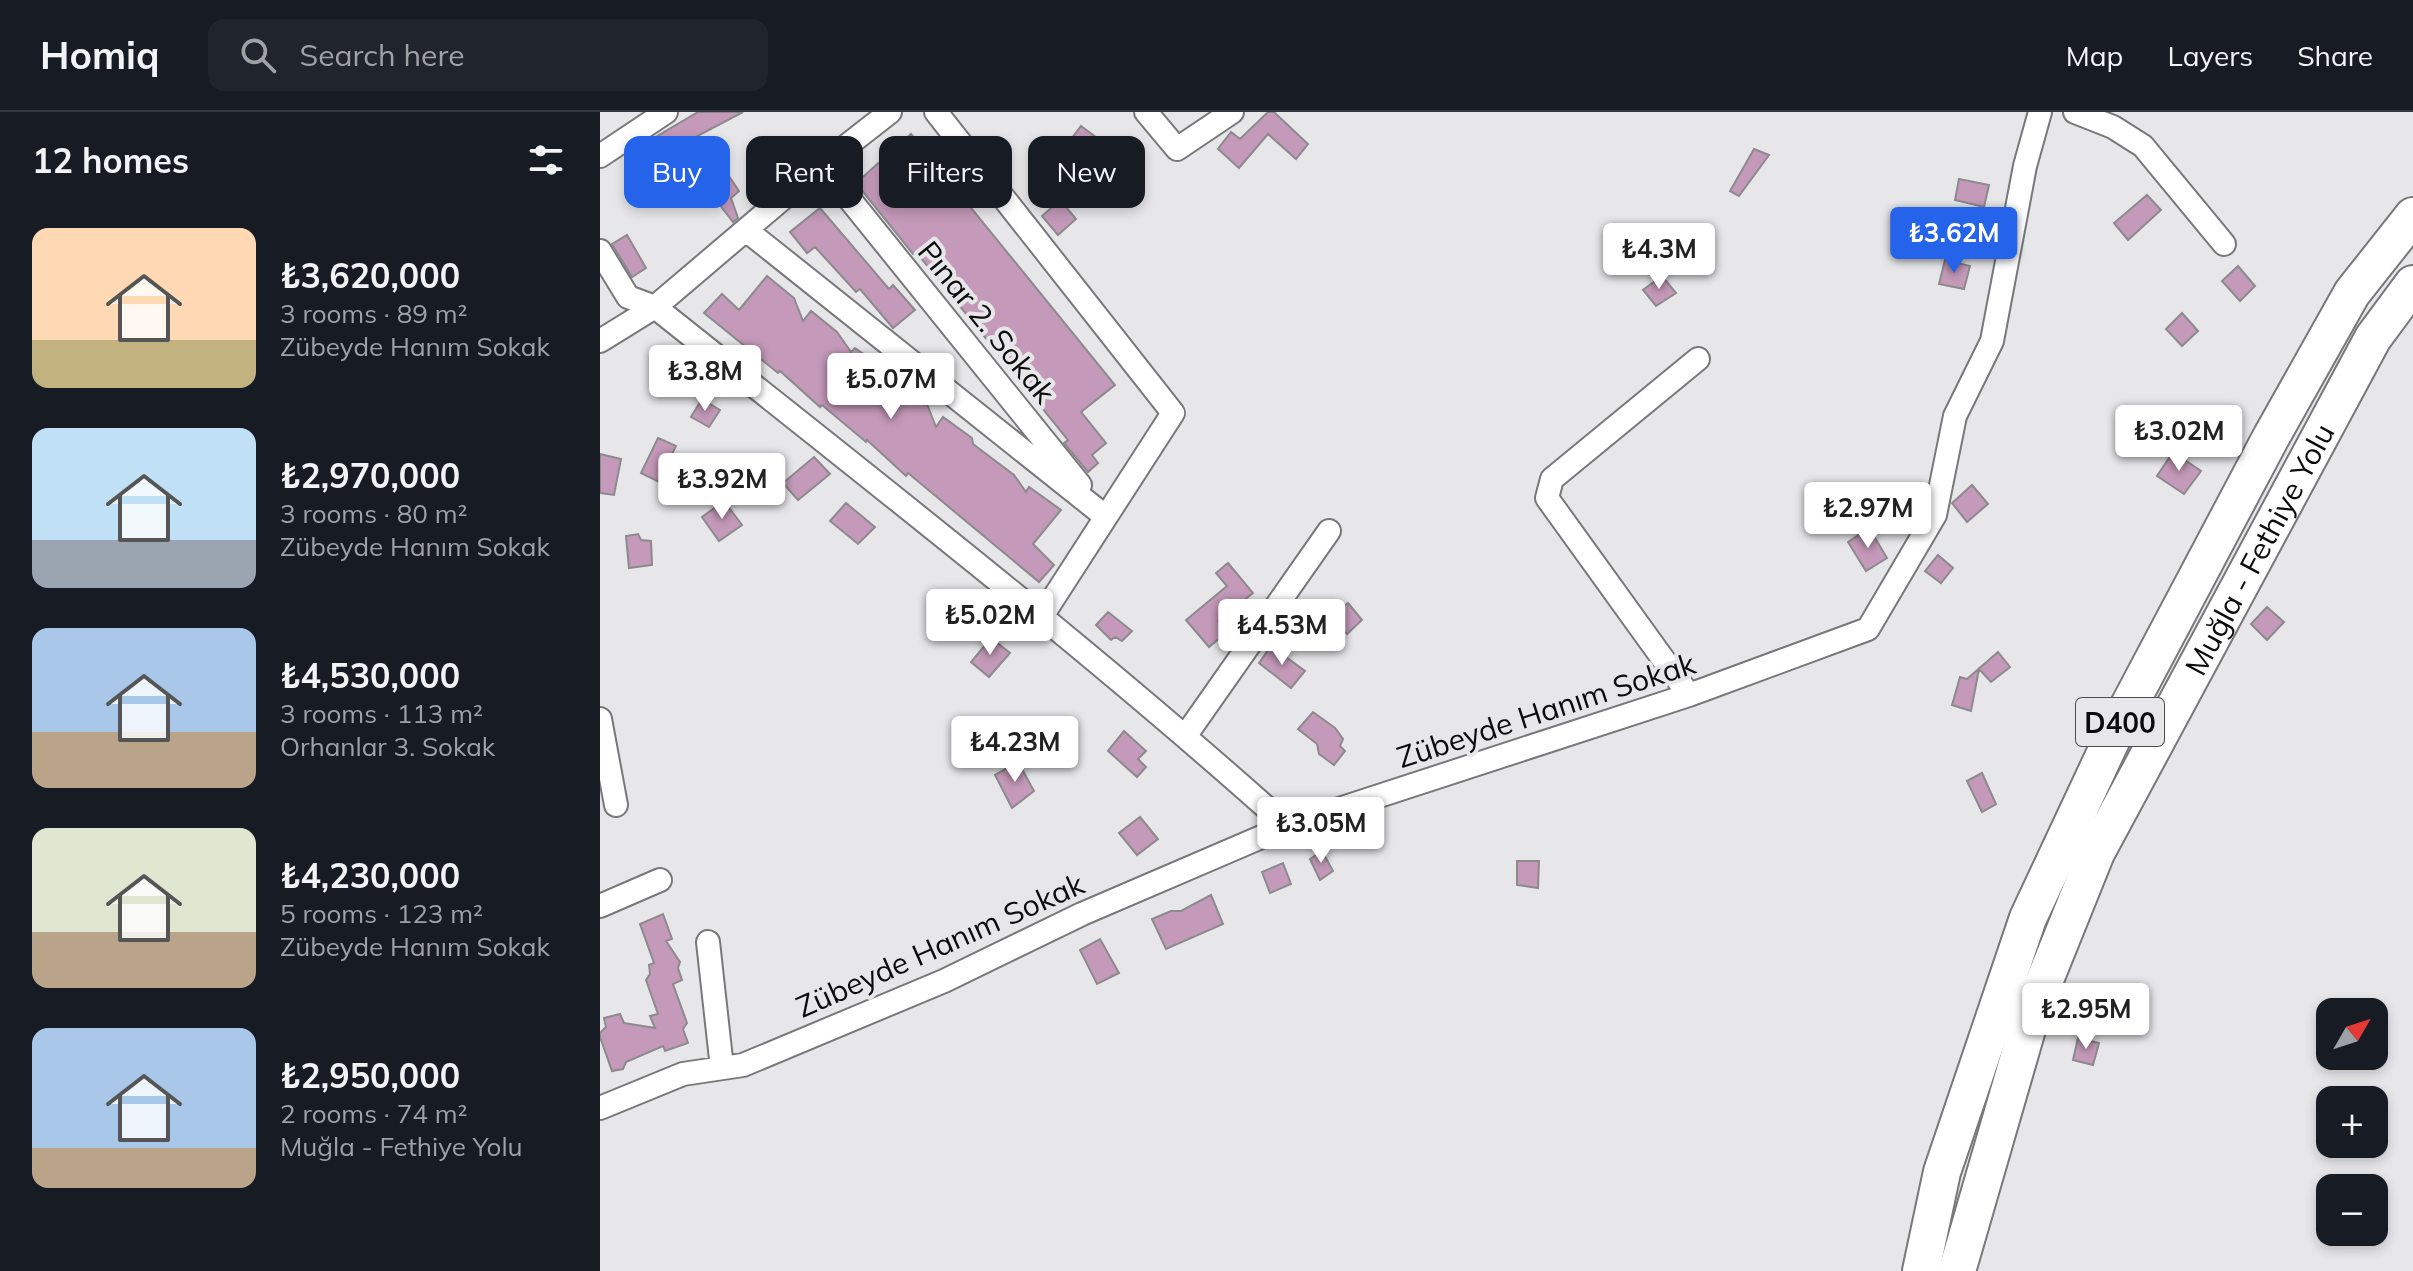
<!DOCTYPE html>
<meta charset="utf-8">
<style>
body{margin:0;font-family:Mulish,sans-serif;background:#20242c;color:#f1f3f6;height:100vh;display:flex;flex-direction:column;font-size:30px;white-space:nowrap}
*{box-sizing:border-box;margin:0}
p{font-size:26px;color:#9ea1a6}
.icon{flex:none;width:44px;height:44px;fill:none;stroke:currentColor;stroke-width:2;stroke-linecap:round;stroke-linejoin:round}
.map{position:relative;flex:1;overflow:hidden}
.drawer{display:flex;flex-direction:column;background:#171b24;width:600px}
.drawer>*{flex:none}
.guide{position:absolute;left:24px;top:24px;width:760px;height:72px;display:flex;gap:16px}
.needle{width:52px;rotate:51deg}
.buttons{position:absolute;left:1716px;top:886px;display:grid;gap:16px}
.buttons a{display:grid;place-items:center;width:72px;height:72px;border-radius:16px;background:#171b24;box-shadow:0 4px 12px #0003;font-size:40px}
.price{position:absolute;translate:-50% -68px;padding:0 18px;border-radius:8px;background:#fff;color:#222;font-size:26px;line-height:52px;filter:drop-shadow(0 2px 4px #0008)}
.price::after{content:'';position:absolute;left:50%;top:48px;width:24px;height:18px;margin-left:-12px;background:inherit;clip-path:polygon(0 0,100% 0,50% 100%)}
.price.active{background:#2563eb;color:#fff}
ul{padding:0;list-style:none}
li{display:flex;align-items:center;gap:24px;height:200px;padding:0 32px}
li span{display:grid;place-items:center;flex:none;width:224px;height:160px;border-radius:16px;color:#555}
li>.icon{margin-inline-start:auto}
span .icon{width:96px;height:96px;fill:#fffc;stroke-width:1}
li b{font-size:34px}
h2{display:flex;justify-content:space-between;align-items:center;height:96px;padding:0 32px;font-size:34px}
.pill{padding:0 28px;border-radius:16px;background:#171b24;box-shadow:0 4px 12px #0003;font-size:28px;line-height:72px}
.pill.active{background:#2563eb;color:#fff}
header{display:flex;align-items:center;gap:48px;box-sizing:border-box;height:112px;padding:0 40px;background:#171b24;border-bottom:2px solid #363941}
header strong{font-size:38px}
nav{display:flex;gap:44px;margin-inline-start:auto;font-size:28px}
.search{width:560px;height:72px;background:#20242c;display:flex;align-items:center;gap:20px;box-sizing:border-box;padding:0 28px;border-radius:16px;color:#9ea1a6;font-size:30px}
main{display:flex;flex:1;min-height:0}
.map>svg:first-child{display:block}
.building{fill:#c499b9;stroke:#8c8a8c;stroke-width:2}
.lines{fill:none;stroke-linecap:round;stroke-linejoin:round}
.minor-casing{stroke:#78787a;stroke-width:26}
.trunk-casing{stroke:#78787a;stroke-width:40}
.minor{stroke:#fff;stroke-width:22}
.trunk{stroke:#fff;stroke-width:36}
.labels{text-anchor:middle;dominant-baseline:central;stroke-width:8;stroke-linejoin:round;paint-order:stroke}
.shield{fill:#e7e7ea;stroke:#4d4d4f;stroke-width:2}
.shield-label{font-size:28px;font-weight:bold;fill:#0b0b0c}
.street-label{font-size:30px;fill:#0b0b0c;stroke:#e7e7ea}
</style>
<header>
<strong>Homiq</strong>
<div class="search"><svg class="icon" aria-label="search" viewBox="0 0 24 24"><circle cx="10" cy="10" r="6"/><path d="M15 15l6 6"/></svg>Search here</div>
<nav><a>Map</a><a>Layers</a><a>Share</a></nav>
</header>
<main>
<section class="drawer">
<h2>12 homes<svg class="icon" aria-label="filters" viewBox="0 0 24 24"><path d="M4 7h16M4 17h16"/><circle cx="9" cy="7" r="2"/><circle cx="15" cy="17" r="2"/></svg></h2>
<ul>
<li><span style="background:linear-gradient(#ffd9b3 70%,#c2b280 0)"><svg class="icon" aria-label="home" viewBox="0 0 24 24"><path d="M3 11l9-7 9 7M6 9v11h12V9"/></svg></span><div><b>₺3,620,000</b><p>3 rooms · 89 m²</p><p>Zübeyde Hanım Sokak</p></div></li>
<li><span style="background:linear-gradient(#bfe0f5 70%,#9aa5b1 0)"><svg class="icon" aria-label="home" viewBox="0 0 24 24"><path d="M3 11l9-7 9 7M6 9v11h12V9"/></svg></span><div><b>₺2,970,000</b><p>3 rooms · 80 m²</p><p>Zübeyde Hanım Sokak</p></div></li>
<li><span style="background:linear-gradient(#a9c7e8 65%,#b9a48a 0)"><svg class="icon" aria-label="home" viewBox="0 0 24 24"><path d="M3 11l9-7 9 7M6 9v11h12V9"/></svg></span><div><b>₺4,530,000</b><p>3 rooms · 113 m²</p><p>Orhanlar 3. Sokak</p></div></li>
<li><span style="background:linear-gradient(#dfe7d0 65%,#b9a48a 0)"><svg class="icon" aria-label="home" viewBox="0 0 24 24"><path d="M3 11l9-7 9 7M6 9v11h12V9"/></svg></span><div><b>₺4,230,000</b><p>5 rooms · 123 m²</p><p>Zübeyde Hanım Sokak</p></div></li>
<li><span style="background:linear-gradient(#a9c7e8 75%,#b9a48a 0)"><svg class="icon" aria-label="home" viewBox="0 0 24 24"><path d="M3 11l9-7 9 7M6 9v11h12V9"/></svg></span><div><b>₺2,950,000</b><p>2 rooms · 74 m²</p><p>Muğla - Fethiye Yolu</p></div></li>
</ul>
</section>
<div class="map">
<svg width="1813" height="1159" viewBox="0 0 1813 1159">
<rect width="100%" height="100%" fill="#e7e7ea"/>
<path class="building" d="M98 0H143L52 48 44 32Z
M668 0H674L708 32 696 47 668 22 639 56 618 37 631 20 640 27Z
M481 14 501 29 486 46 468 31Z
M311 22 515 273 481 300 506 331 492 343 498 351 488 360 464 331 468 328 316 140 313 142 256 71Z
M1154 37 1169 43 1139 84 1130 79Z
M119 49 139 79 131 86 138 106 133 110 113 84 117 78 103 59Z
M1359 67 1389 73 1384 95 1355 88Z
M1547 83 1561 98 1528 128 1514 111Z
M460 88 476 107 458 123 442 104Z
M220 96 289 177 293 173 315 198 293 216 260 177 256 180 215 135 207 141 190 120Z
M27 123 46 156 32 165 12 132Z
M1345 148 1370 154 1364 177 1339 172Z
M1638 154 1655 174 1640 189 1622 169Z
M167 164 194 186 203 209 211 199 237 220 251 240 255 236 283 256 296 278 301 271 327 292 336 315 343 305 372 326 373 332 414 363 426 380 429 375 461 398 433 432 454 453 439 470 308 361 306 364 267 328 266 330 222 293 220 295 180 259 178 261 104 201 122 182 139 198Z
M1062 164 1076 181 1056 194 1043 178Z
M1582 201 1598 219 1582 234 1566 217Z
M102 287 120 298 109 315 91 305Z
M58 326 76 334 59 370 41 361Z
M1573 340 1601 359 1584 382 1557 364Z
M0 342 21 347 14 383 0 381Z
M214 345 230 362 198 388 183 371Z
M1372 373 1388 392 1367 410 1352 391Z
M124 389 142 413 119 429 102 405Z
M246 391 275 415 258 432 230 409Z
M1269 416 1287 446 1266 459 1248 430Z
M38 422 41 428 51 429 52 453 29 456 26 424Z
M1338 443 1353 456 1341 471 1325 459Z
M628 451 653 481 618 509 627 520 609 535 586 508 627 474 616 461Z
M362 479 376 495 363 506 349 492Z
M748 491 762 508 747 522 731 505Z
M1667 495 1684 510 1667 528 1651 512Z
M508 500 532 519 522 529 515 525 511 528 496 513Z
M391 526 410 541 389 565 371 550Z
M671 534 705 559 691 576 659 551Z
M1398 540 1410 555 1391 570 1379 557 1371 599 1352 593 1360 565 1367 567Z
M713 600 735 616 743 627 740 634 745 639 734 653 719 642 717 632 698 617Z
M524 619 546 639 538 647 546 655 537 665 508 639Z
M418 650 434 679 412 696 395 663Z
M1382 661 1396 692 1382 700 1367 669Z
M540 705 558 727 537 743 519 721Z
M722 739 733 759 720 768 710 747Z
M917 749H939L938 776 917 773Z
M683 751 691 772 670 781 662 760Z
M611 783 623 812 566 837 552 807 571 799H581Z
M63 802 72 827 66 829 80 850 78 856 82 868 73 872 87 911 83 917 88 931 65 939 63 934 26 950 23 957 12 959 0 925V921L6 915 4 906 20 902 24 911 55 916 50 904 58 902 46 868 50 862 49 853 54 851 40 812Z
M500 827 519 861 497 872 480 838Z
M1478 926 1499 931 1493 953 1473 948Z"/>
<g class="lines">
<defs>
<path id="minor" d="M336 0 573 301 442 504
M546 0 577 37 632 0
M1475 0 1513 15 1543 34 1624 132
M0 44 66 0
M222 53 480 373
M146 118 506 405
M0 139 28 185 55 195C268 365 484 532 687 714
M0 229 55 195 222 53 290 0
M1089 583 947 386 952 367 1098 247
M0 607 16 693
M586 623 729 419
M0 794 60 768
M108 830 122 956
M0 996 83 962 143 953 344 869 482 802 687 714 1089 583 1268 517 1335 403 1355 304 1392 229 1425 54 1440 0"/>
<g id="trunk">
<path d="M1321 1159 1342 1060 1428 806 1517 616 1670 327 1752 181 1813 104"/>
<path id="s1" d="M1357 1159 1432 900 1496 741 1773 226 1813 172"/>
</g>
</defs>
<use href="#minor" class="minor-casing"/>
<use href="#trunk" class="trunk-casing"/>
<use href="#minor" class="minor"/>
<use href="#trunk" class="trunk"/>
</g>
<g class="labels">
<rect class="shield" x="1476" y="586" width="88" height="48" rx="6"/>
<g class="shield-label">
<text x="1520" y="610">D400</text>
</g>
<g class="street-label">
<text transform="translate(387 210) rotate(51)">Pınar 2. Sokak</text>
<text stroke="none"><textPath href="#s1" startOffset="786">Muğla - Fethiye Yolu</textPath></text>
<text transform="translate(946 598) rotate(-18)">Zübeyde Hanım Sokak</text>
<text transform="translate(340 833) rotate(-24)">Zübeyde Hanım Sokak</text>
</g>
</g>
</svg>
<div class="buttons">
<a><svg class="needle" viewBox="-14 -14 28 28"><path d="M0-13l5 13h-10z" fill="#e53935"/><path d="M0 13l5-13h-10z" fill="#9ea1a6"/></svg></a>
<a>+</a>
<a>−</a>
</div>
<b class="price active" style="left:1354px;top:163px">₺3.62M</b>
<b class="price" style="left:1059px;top:179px">₺4.3M</b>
<b class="price" style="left:105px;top:301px">₺3.8M</b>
<b class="price" style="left:291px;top:309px">₺5.07M</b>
<b class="price" style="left:1579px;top:361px">₺3.02M</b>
<b class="price" style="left:122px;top:409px">₺3.92M</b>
<b class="price" style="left:1268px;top:438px">₺2.97M</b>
<b class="price" style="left:390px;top:545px">₺5.02M</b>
<b class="price" style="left:682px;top:555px">₺4.53M</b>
<b class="price" style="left:415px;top:672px">₺4.23M</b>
<b class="price" style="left:721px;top:753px">₺3.05M</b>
<b class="price" style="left:1486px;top:939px">₺2.95M</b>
<div class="guide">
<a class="pill active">Buy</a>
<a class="pill">Rent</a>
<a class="pill">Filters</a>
<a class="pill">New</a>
</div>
</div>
</main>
